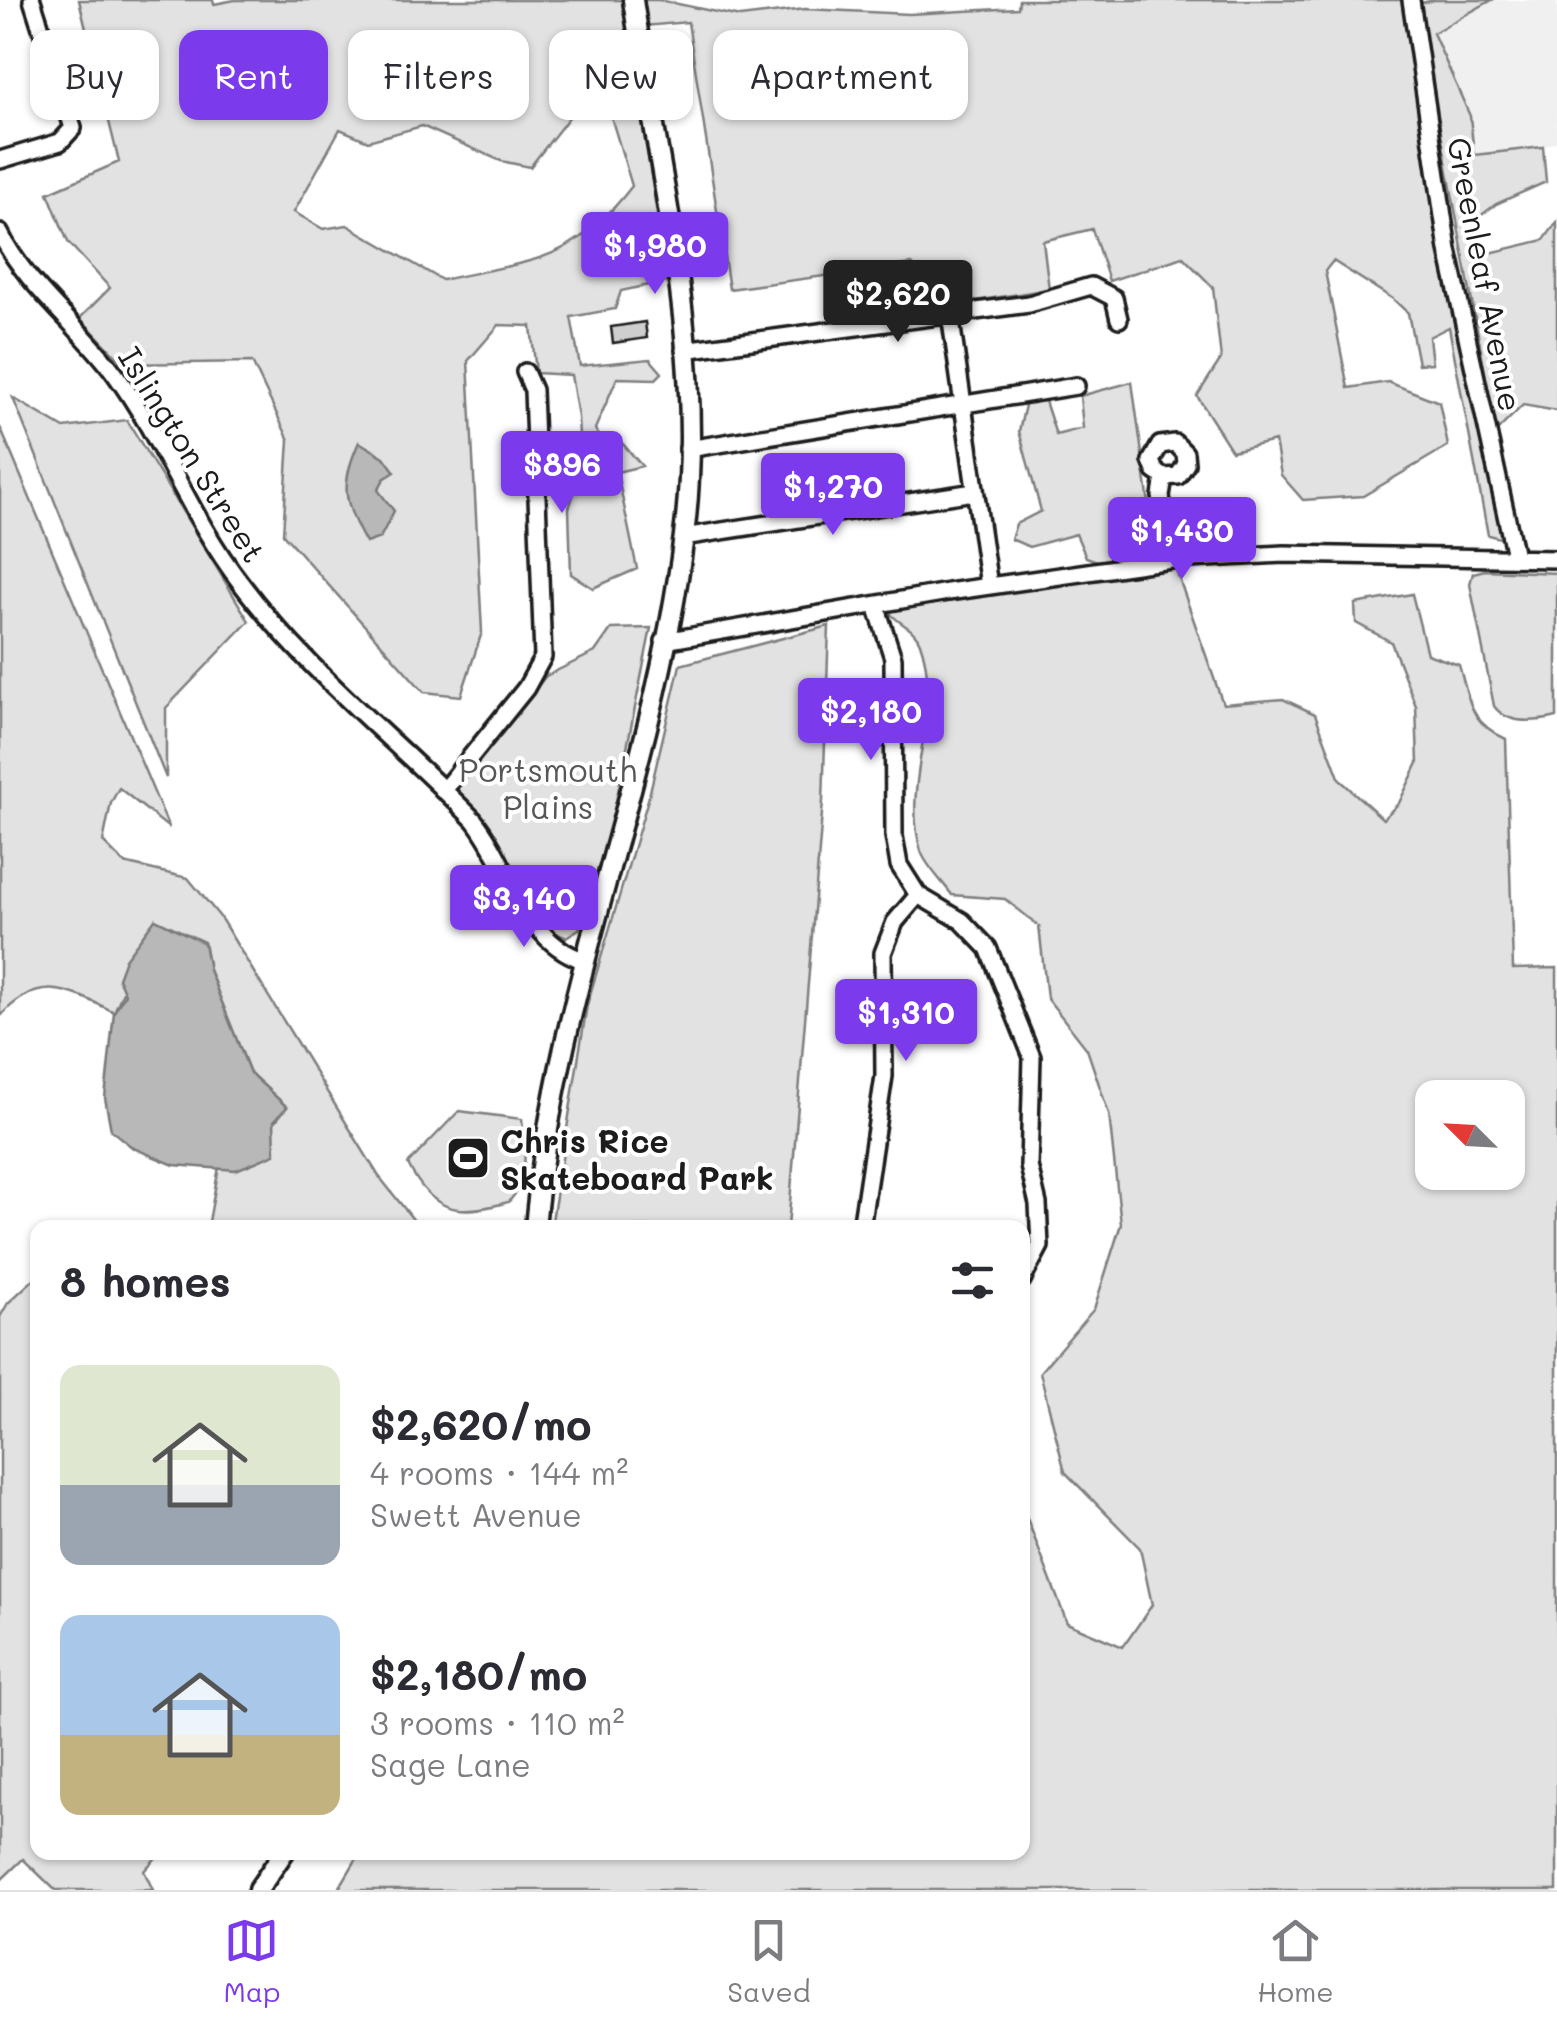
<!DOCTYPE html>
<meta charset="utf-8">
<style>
body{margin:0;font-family:Mali,sans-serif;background:#f7f7f7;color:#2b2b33;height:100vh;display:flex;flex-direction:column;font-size:38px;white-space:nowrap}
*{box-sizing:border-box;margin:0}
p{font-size:32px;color:#7c7c81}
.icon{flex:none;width:55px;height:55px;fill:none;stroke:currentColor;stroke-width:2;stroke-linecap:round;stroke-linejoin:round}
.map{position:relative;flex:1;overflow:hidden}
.sheet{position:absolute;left:30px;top:1220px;width:1000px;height:640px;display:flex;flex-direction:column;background:#fff;border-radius:20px;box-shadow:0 2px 8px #0004}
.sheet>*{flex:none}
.guide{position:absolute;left:30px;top:30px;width:1000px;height:90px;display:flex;gap:20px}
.needle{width:65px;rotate:294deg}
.tools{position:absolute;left:1415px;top:1080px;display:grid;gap:20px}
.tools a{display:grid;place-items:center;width:110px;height:110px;border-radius:20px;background:#fff;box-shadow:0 2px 8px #0004;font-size:50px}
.price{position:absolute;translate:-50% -85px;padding:0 22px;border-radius:10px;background:#7c3aed;color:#fff;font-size:32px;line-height:65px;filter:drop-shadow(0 2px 5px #0008)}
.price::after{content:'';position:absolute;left:50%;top:60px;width:30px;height:22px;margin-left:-15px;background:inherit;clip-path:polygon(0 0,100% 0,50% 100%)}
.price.current{background:#222;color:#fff}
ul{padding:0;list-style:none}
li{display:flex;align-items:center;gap:30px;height:250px;padding:0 30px}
li span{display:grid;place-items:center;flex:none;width:280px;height:200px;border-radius:20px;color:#555}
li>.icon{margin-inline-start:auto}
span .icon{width:120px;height:120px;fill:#fffc;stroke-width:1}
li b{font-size:42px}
h2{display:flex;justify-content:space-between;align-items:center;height:120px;padding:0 30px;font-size:42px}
.chip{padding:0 35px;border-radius:20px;background:#fff;box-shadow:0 2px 8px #0004;font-size:35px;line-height:90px}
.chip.current{background:#7c3aed;color:#fff}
.tabs{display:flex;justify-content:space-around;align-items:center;height:140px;border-top:2px solid #e1e1e2;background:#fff;font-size:28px;color:#7c7c81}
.tabs a{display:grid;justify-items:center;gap:5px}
.tabs .current{color:#7c3aed}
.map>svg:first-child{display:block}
.built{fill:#f0f0f0}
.green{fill:#e2e2e2;stroke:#7f7f7f;stroke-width:2.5;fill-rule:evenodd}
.water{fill:#b8b8b8;stroke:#7a7a7a;stroke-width:2.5}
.building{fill:#cecece;stroke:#1c1c1c;stroke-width:2.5}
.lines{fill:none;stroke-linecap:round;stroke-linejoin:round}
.minor-casing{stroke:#1c1c1c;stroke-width:22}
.major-casing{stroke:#1c1c1c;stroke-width:25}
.minor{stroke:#fff;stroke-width:15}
.major{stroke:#fff;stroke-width:18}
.labels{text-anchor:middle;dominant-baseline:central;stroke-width:8;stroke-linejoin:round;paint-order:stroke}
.street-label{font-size:32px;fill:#1c1c1c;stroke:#fff}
.park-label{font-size:32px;fill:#575757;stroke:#fff}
.poi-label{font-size:32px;font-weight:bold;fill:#1c1c1c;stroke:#fff;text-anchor:start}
</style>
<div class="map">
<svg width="1557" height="1890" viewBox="0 0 1557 1890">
<rect width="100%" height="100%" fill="#fff"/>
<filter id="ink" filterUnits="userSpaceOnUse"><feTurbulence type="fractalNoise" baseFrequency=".01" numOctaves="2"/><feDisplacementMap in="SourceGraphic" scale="20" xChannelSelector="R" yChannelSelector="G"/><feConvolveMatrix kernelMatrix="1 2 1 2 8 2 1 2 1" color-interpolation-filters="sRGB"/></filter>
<g filter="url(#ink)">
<path class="built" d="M1492 0H1557V141L1543 147 1475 155 1470 116 1433 33Z"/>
<path class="green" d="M79 0H213L214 4 235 0H623L633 61 579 68 584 98 530 167 501 161 422 126 368 141 340 129 294 212 323 229 347 225 442 280C532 260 572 264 632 186L608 107 639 95 667 281 621 291 615 309 571 317 580 366 650 359 662 373 656 379 617 378 595 429 609 457 623 444 642 466 617 472 637 569 593 588 571 574 569 508 581 473 578 417 571 375 536 373 531 326 499 325 468 361 482 632 461 696 424 692 283 534 289 440 252 362 124 364 80 318 110 288 68 242 48 193 119 162Z
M640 0H659L740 17 805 9 909 14 1018 8 1019 0H1404L1505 530 1500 538 1488 535 1449 327 1429 337 1432 363 1418 364 1408 313 1393 299 1333 261 1325 271 1348 388 1388 382 1439 402 1448 446 1363 496 1303 500 1281 475 1275 441 1232 451 1197 396 1221 359 1213 287 1183 257 1109 281 1092 229 1043 241 1049 289 951 305 912 264 729 289 688 22 644 26Z
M1434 0H1492L1433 33 1470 116 1474 155 1543 147 1546 182 1496 204 1470 224 1473 257 1544 240 1557 222V411L1523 405 1496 432 1417 4Z
M1132 382 1154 540 1148 554 1097 561 1086 557 1076 534 1029 547 1011 539 1016 524 1041 511 1019 431 1026 401H1045L1056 435 1083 428 1080 396Z
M13 398 64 428 127 420 249 621 166 708V778Z
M0 427 169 828 119 788 111 803 103 842 124 863 188 878 220 917 378 1175 419 1227H208L219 1167 236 1170 287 1107 250 1073 209 970 204 942 155 919 114 1012C70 990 38 973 0 1017Z
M1175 567 1223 704 1283 699 1315 714 1340 780 1383 819 1399 803 1418 763 1416 706 1391 642 1356 623 1355 604 1412 594 1427 654 1459 665C1470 702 1469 722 1506 739L1513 969 1557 968V1890H338L360 1853 1022 1852 1023 1508 1067 1623 1123 1647 1152 1605 1140 1548 1065 1472 1040 1372 1094 1309 1121 1224 1109 1114 1087 1049 1047 998 1039 926 1005 899 952 895C943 882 925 865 921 851 900 781 945 712 920 643 914 626 896 624 888 610L947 597ZM1432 1098H1508V1172H1432Z
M1485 570 1557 573V717C1536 722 1507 725 1494 706L1470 584 1473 573Z
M829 626 823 801 788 1227H551L587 1005 649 796 680 665Z
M651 628 611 827 579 929 566 937C530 927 510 859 490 830 480 814 463 805 455 788L546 676 595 652 611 629Z
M459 1111 522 1119C525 1146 530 1182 508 1202 457 1217 432 1212 408 1164Z
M37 1276 38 1852 160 1853 144 1871 153 1890H55L23 1859 0 1881V1317L8 1303Z"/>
<path class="water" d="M359 442 384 457 395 472 384 479 378 490 394 511 380 538 366 543C343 503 340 484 359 442Z
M155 919 204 943 209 970 250 1073 287 1107 274 1121 275 1154 236 1170 174 1165 133 1148 111 1130 105 1098 114 1012 125 994 118 978 125 959Z"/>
<path class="building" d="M645 322 647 338 613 343 611 327Z"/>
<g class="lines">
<defs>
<path id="minor" d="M1411 0 1448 250 1515 556
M0 160 60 142 73 128 32 0
M0 233C26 286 80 326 115 374 163 440 190 517 240 582 307 672 396 740 474 820 512 868 522 940 583 960
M950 314 989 586
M684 350 1029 304 1091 286 1114 298 1119 319
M688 449 1076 386
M1164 477 1178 476 1186 464 1185 453 1175 443 1160 445 1151 461 1155 471 1164 477 1161 496 1171 560
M683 537 974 492
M876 605 893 658 894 836 899 865 918 895 962 921 988 948 1032 1057 1029 1166 1038 1204 1040 1246 1022 1280
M664 641 948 592 1171 560 1284 554 1557 559
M443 791 526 688 543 657 533 390 525 372
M861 1228 884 1076 883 953 895 922 918 895"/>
<path id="major" d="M535 1228C556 985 660 760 686 518 704 346 658 169 633 0
M258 1890 284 1852"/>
</defs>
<use href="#minor" class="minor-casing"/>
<use href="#major" class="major-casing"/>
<use href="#minor" class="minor"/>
<use href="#major" class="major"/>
</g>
</g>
<defs>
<symbol id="stadium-square" viewBox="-11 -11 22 22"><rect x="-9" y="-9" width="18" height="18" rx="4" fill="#1c1c1c" stroke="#fff"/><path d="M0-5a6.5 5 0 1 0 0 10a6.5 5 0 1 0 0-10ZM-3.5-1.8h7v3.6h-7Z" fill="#fff"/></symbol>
</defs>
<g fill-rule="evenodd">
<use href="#stadium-square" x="443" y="1133" width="50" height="50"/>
</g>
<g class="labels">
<g class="street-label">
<text transform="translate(1486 274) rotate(79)">Greenleaf Avenue</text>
<text transform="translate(193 454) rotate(58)">Islington Street</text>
</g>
<g class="park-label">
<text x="548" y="769">Portsmouth<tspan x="548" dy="37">Plains</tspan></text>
</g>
<g class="poi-label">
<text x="500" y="1140">Chris Rice<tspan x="500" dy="37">Skateboard Park</tspan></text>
</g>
</g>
</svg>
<div class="tools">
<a><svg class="needle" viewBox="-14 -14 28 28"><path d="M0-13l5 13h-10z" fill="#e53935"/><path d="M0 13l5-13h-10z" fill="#7c7c81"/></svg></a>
</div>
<b class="price" style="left:655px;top:297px">$1,980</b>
<b class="price current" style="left:898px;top:345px">$2,620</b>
<b class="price" style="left:562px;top:516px">$896</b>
<b class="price" style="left:833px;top:538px">$1,270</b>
<b class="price" style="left:1182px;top:582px">$1,430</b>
<b class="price" style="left:871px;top:763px">$2,180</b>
<b class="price" style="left:524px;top:950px">$3,140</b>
<b class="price" style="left:906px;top:1064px">$1,310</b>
<div class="guide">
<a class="chip">Buy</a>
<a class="chip current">Rent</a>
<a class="chip">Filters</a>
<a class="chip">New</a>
<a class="chip">Apartment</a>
</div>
<section class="sheet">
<h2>8 homes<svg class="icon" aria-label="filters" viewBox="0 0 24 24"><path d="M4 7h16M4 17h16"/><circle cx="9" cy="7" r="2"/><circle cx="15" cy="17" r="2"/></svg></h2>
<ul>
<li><span style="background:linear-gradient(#dfe7d0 60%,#9aa5b1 0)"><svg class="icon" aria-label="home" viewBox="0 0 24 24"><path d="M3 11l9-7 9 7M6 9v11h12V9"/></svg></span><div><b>$2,620/mo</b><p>4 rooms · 144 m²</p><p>Swett Avenue</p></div></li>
<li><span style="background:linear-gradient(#a9c7e8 60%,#c2b280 0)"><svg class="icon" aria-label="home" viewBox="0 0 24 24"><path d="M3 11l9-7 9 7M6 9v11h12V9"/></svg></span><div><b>$2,180/mo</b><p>3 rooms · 110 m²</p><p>Sage Lane</p></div></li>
</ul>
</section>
</div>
<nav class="tabs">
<a class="current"><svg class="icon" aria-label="map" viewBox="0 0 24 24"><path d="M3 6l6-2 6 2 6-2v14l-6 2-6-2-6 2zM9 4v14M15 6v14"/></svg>Map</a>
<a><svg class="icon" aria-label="saved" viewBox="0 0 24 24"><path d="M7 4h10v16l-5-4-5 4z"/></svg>Saved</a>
<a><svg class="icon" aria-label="home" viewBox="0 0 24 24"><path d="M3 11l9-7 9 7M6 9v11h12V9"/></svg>Home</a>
</nav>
